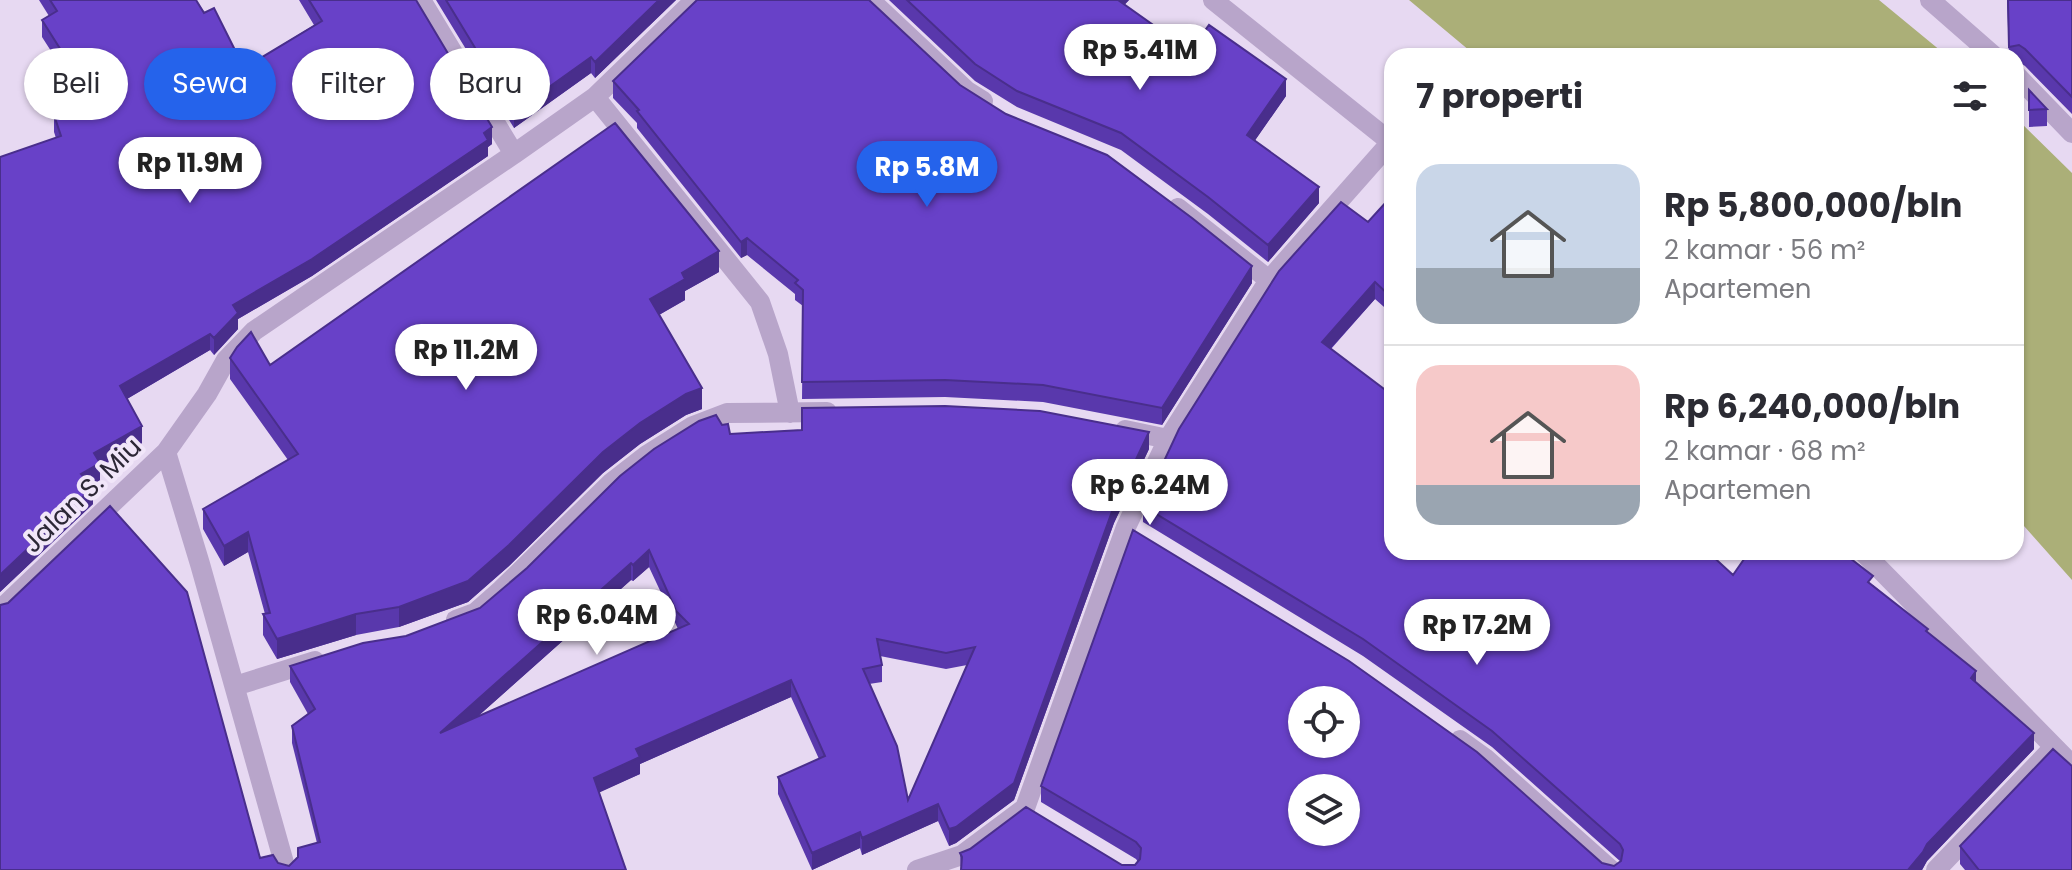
<!DOCTYPE html>
<html lang="id">
<meta charset="utf-8">
<style>
body{margin:0;font-family:Poppins,sans-serif;background:#f2f2f3;color:#2b2b33;height:100vh;display:flex;flex-direction:column;font-size:30px;white-space:nowrap}
*{box-sizing:border-box;margin:0}
p{font-size:26px;color:#7c7c81}
.icon{flex:none;width:44px;height:44px;fill:none;stroke:currentColor;stroke-width:2;stroke-linecap:round;stroke-linejoin:round}
.map{position:relative;flex:1;overflow:hidden}
.sheet{position:absolute;left:1384px;top:48px;width:640px;height:512px;display:flex;flex-direction:column;background:#fff;border-radius:24px;box-shadow:0 2px 6px #0004}
.sheet>*{flex:none}
.guide{position:absolute;left:24px;top:48px;width:760px;height:72px;display:flex;gap:16px}
.fabs{position:absolute;left:1288px;top:686px;display:grid;gap:16px}
.fabs a{display:grid;place-items:center;width:72px;height:72px;border-radius:50%;background:#fff;box-shadow:0 2px 6px #0004;font-size:40px}
.price{position:absolute;translate:-50% -68px;padding:0 18px;border-radius:28px;background:#fff;color:#222;font-size:26px;line-height:52px;filter:drop-shadow(0 2px 4px #0008)}
.price::after{content:'';position:absolute;left:50%;top:48px;width:24px;height:18px;margin-left:-12px;background:inherit;clip-path:polygon(0 0,100% 0,50% 100%)}
.price.on{background:#2563eb;color:#fff}
ul{padding:0;list-style:none}
li{display:flex;align-items:center;gap:24px;height:200px;padding:0 32px}
li+li{border-top:2px solid #e1e1e2}
li span{display:grid;place-items:center;flex:none;width:224px;height:160px;border-radius:24px;color:#555}
li>.icon{margin-inline-start:auto}
span .icon{width:96px;height:96px;fill:#fffc;stroke-width:1}
li b{font-size:34px}
h2{display:flex;justify-content:space-between;align-items:center;height:96px;padding:0 32px;font-size:34px}
.chip{padding:0 28px;border-radius:36px;background:#fff;box-shadow:0 2px 6px #0004;font-size:28px;line-height:72px}
.chip.on{background:#2563eb;color:#fff}
.map>svg:first-child{display:block}
.water{fill:#abaf78}
.lines{fill:none;stroke-linecap:round;stroke-linejoin:round}
.street{stroke:#b8a5ca;stroke-width:20}
.wall{fill:#5938ac;fill-rule:evenodd}
.shaded-wall{fill:#492e8c}
.building{fill:#6841c8;stroke:#492e8c;stroke-width:2;fill-rule:evenodd}
.labels{text-anchor:middle;dominant-baseline:central;stroke-width:8;stroke-linejoin:round;paint-order:stroke}
.street-label{font-size:26px;fill:#2c2736;stroke:#f1e6f9}
</style>
<div class="map">
<svg width="2072" height="870" viewBox="0 0 2072 870">
<rect width="100%" height="100%" fill="#e7d9f2"/>
<path class="water" d="M1409 0H1879L1947 56H1476Z
M2016 118 2072 173V580L2016 517Z"/>
<g class="lines">
<path class="street" d="M695 0 595 97 760 302 778 354 790 413
M870 0 967 91 983 101
M1213 0 1392 143
M1930 0 1994 56
M2016 75 2072 133
M514 154 595 97
M1178 208 1269 280
M1125 430 1168 439
M1863 552 2072 765
M0 610 166 452
M456 620 475 613 501 590 611 483 647 455 693 426 727 413 827 412
M235 686 315 661
M1460 740 1485 758 1611 870
M286 870 200 564 166 452 207 394 226 360 254 331 514 154 421 0
M917 870 962 855 1025 808 1126 527 1168 439 1269 280 1391 142
M1936 870 2054 747"/>
</g>
<path class="wall" d="M39 0H196L244 68 314 25 299 0H416L492 144 488 147V156L312 276 238 319V329L214 355 210 350 127 399 142 443 100 467V480L91 485 93 504 0 592V157L56 138 54 132V115L85 104 42 37V20L49 16Z
M436 0H676L595 78 591 73 514 128Z
M889 0H1129L1124 5 1190 51 1286 96 1255 140 1319 203 1268 262 1208 214 1121 150 1017 107 975 81Z
M2007 0H2072V114L2025 66 2019 62 2016 63V56H2009Z
M613 81 960 85 1252 283 1162 425 1043 402 945 397 802 399 803 306 795 300V294L747 255 741 258 637 128V123L613 98Z
M2029 90 2047 109V126L2029 127Z
M1392 204V314L1375 299 1331 349 1392 552 1733 575 1873 585 1928 632 1976 682 2034 749 1927 861 1922 870H961L960 853 1122 865H1135L1138 862 1136 859 1041 802V786L1602 863 1614 866 1621 862 1492 747 1363 656 1143 522V506L1368 222Z
M719 272 685 291V300L659 315 702 409 686 415 640 444 603 473 509 566 468 602 399 627 356 635 277 659 263 635V614H265L248 552 224 566 203 529V509L288 460 230 379V358L270 365Z
M722 425 730 434 1149 449 1114 523 1014 800 956 843 949 846 938 821 862 855 860 848 812 870 778 794V777L819 759 791 697 640 764V774L599 792 626 870H0L260 858 289 866 317 843 292 743V726L308 714 290 682V666L406 636 480 608ZM649 567 678 629 477 717 631 580 633 581ZM880 656 946 669 967 665 908 800 869 684 882 682V665Z
M1960 846 2072 870H1965L1960 864Z"/>
<path class="shaded-wall" d="M659 0H676L595 78V62Z
M1115 0H1129L1115 15Z
M591 57V73L514 128V112Z
M1286 79V96L1247 152V135Z
M492 127V144L488 147V156L312 276 238 319V329L214 355V338L233 305Z
M1319 187V203L1268 262V245Z
M747 238V255L741 258V242Z
M719 251V272L685 291V300L650 320V299L682 273Z
M1252 266V283L1162 425V408Z
M1375 282V299L1322 358V342Z
M210 334V350L120 403V386Z
M702 388V409L686 415 640 444 603 473 509 566 468 602 399 627V607L640 423 686 394Z
M142 426V443L100 467V480L81 491V474L94 453Z
M1149 432V449L1114 523 1014 800 956 843 949 846V829L1114 506Z
M93 487V504L0 592V575Z
M248 532V552L224 566V546Z
M649 550V567L633 581V565Z
M631 563V580L440 750V733Z
M356 614V635L277 659V639Z
M1976 671V687L1971 678Z
M791 680V697L640 764V774L594 795V778L636 749Z
M2034 733V749L1927 861 1922 870H1908L1927 844Z
M938 804V821L862 855V838Z
M860 832V848L812 870V853Z"/>
<path class="building" d="M50 0H196L204 13 214 8 244 68 322 21 309 0H416L492 127 484 133 488 140 312 259 233 305 238 313 214 338 210 334 120 386 142 426 94 453 100 463 81 474 93 487 0 575V157L61 136 54 115 93 101 42 20 57 11Z
M446 0H659L595 62 591 57 514 112Z
M697 0H869L960 85 1006 114 1107 155 1192 218 1252 266 1162 408 1043 385 945 380 802 382 803 290 795 283 798 280 747 238 741 242 637 111 639 110 613 81Z
M907 0H1118L1190 51 1209 25 1286 79 1247 135 1319 187 1268 245 1208 197 1121 133 1017 91 975 64Z
M2008 0H2072V97L2025 49 2019 45 2009 47Z
M2029 90 2047 109 2029 110Z
M615 123 719 251 682 273 685 279 650 299 702 388 686 394 640 423 603 452 509 545 468 581 399 607 356 614 277 639 263 614 270 613 248 532 224 546 203 509 298 454 230 358 237 347 251 332 270 365Z
M1388 200 1392 204V298L1375 282 1322 342 1392 395V552H1708L1733 575 1749 552H1842L1873 576 1868 582 1928 629 1926 631 1976 671 1971 678 2034 733 1927 844 1923 852 1908 870H961L962 857 960 853 970 849 1026 807 1122 865H1135L1140 859 1141 848 1136 842 1041 786 1133 530 1349 661 1477 752 1602 863 1614 866 1621 861 1623 850 1620 844 1492 731 1363 639 1143 506 1179 429 1279 271 1341 202 1368 222ZM1302 700H1346V744H1302ZM1302 788H1346V832H1302Z
M945 406 1040 411 1149 432 1114 506 1014 783 956 827 949 829 938 804 862 838 860 832 812 853 778 777 825 756 791 680 636 749 640 757 594 778 626 870H0V605L8 603 110 506 187 592 260 858 273 855 278 863 289 866 298 857V848L320 842 292 726 315 709 290 666 363 643 406 636 480 608 527 568 620 476 654 449 699 421 716 415 722 425 728 424 730 434 802 430V408ZM649 550 676 611 689 624 440 733 631 563 633 565ZM877 639 946 653 975 647 908 800 897 746 863 669 882 665Z
M2053 749 2072 766V870H1979L1960 846Z"/>
<g class="labels">
<g class="street-label">
<text transform="translate(82 495) rotate(-44)">Jalan S. Miu</text>
</g>
</g>
</svg>
<div class="fabs">
<a><svg class="icon" aria-label="locate" viewBox="0 0 24 24"><circle cx="12" cy="12" r="6"/><path d="M12 2v4M12 18v4M2 12h4M18 12h4"/></svg></a>
<a><svg class="icon" aria-label="layers" viewBox="0 0 24 24"><path d="M12 4l9 5-9 5-9-5zM3 14l9 5 9-5"/></svg></a>
</div>
<b class="price" style="left:1140px;top:92px">Rp 5.41M</b>
<b class="price" style="left:190px;top:205px">Rp 11.9M</b>
<b class="price on" style="left:927px;top:209px">Rp 5.8M</b>
<b class="price" style="left:466px;top:392px">Rp 11.2M</b>
<b class="price" style="left:1150px;top:527px">Rp 6.24M</b>
<b class="price" style="left:597px;top:657px">Rp 6.04M</b>
<b class="price" style="left:1477px;top:667px">Rp 17.2M</b>
<div class="guide">
<a class="chip">Beli</a>
<a class="chip on">Sewa</a>
<a class="chip">Filter</a>
<a class="chip">Baru</a>
</div>
<section class="sheet">
<h2>7 properti<svg class="icon" aria-label="filters" viewBox="0 0 24 24"><path d="M4 7h16M4 17h16"/><circle cx="9" cy="7" r="2"/><circle cx="15" cy="17" r="2"/></svg></h2>
<ul>
<li><span style="background:linear-gradient(#c9d6e8 65%,#9aa5b1 0)"><svg class="icon" aria-label="home" viewBox="0 0 24 24"><path d="M3 11l9-7 9 7M6 9v11h12V9"/></svg></span><div><b>Rp 5,800,000/bln</b><p>2 kamar · 56 m²</p><p>Apartemen</p></div></li>
<li><span style="background:linear-gradient(#f6c9c9 75%,#9aa5b1 0)"><svg class="icon" aria-label="home" viewBox="0 0 24 24"><path d="M3 11l9-7 9 7M6 9v11h12V9"/></svg></span><div><b>Rp 6,240,000/bln</b><p>2 kamar · 68 m²</p><p>Apartemen</p></div></li>
</ul>
</section>
</div>
